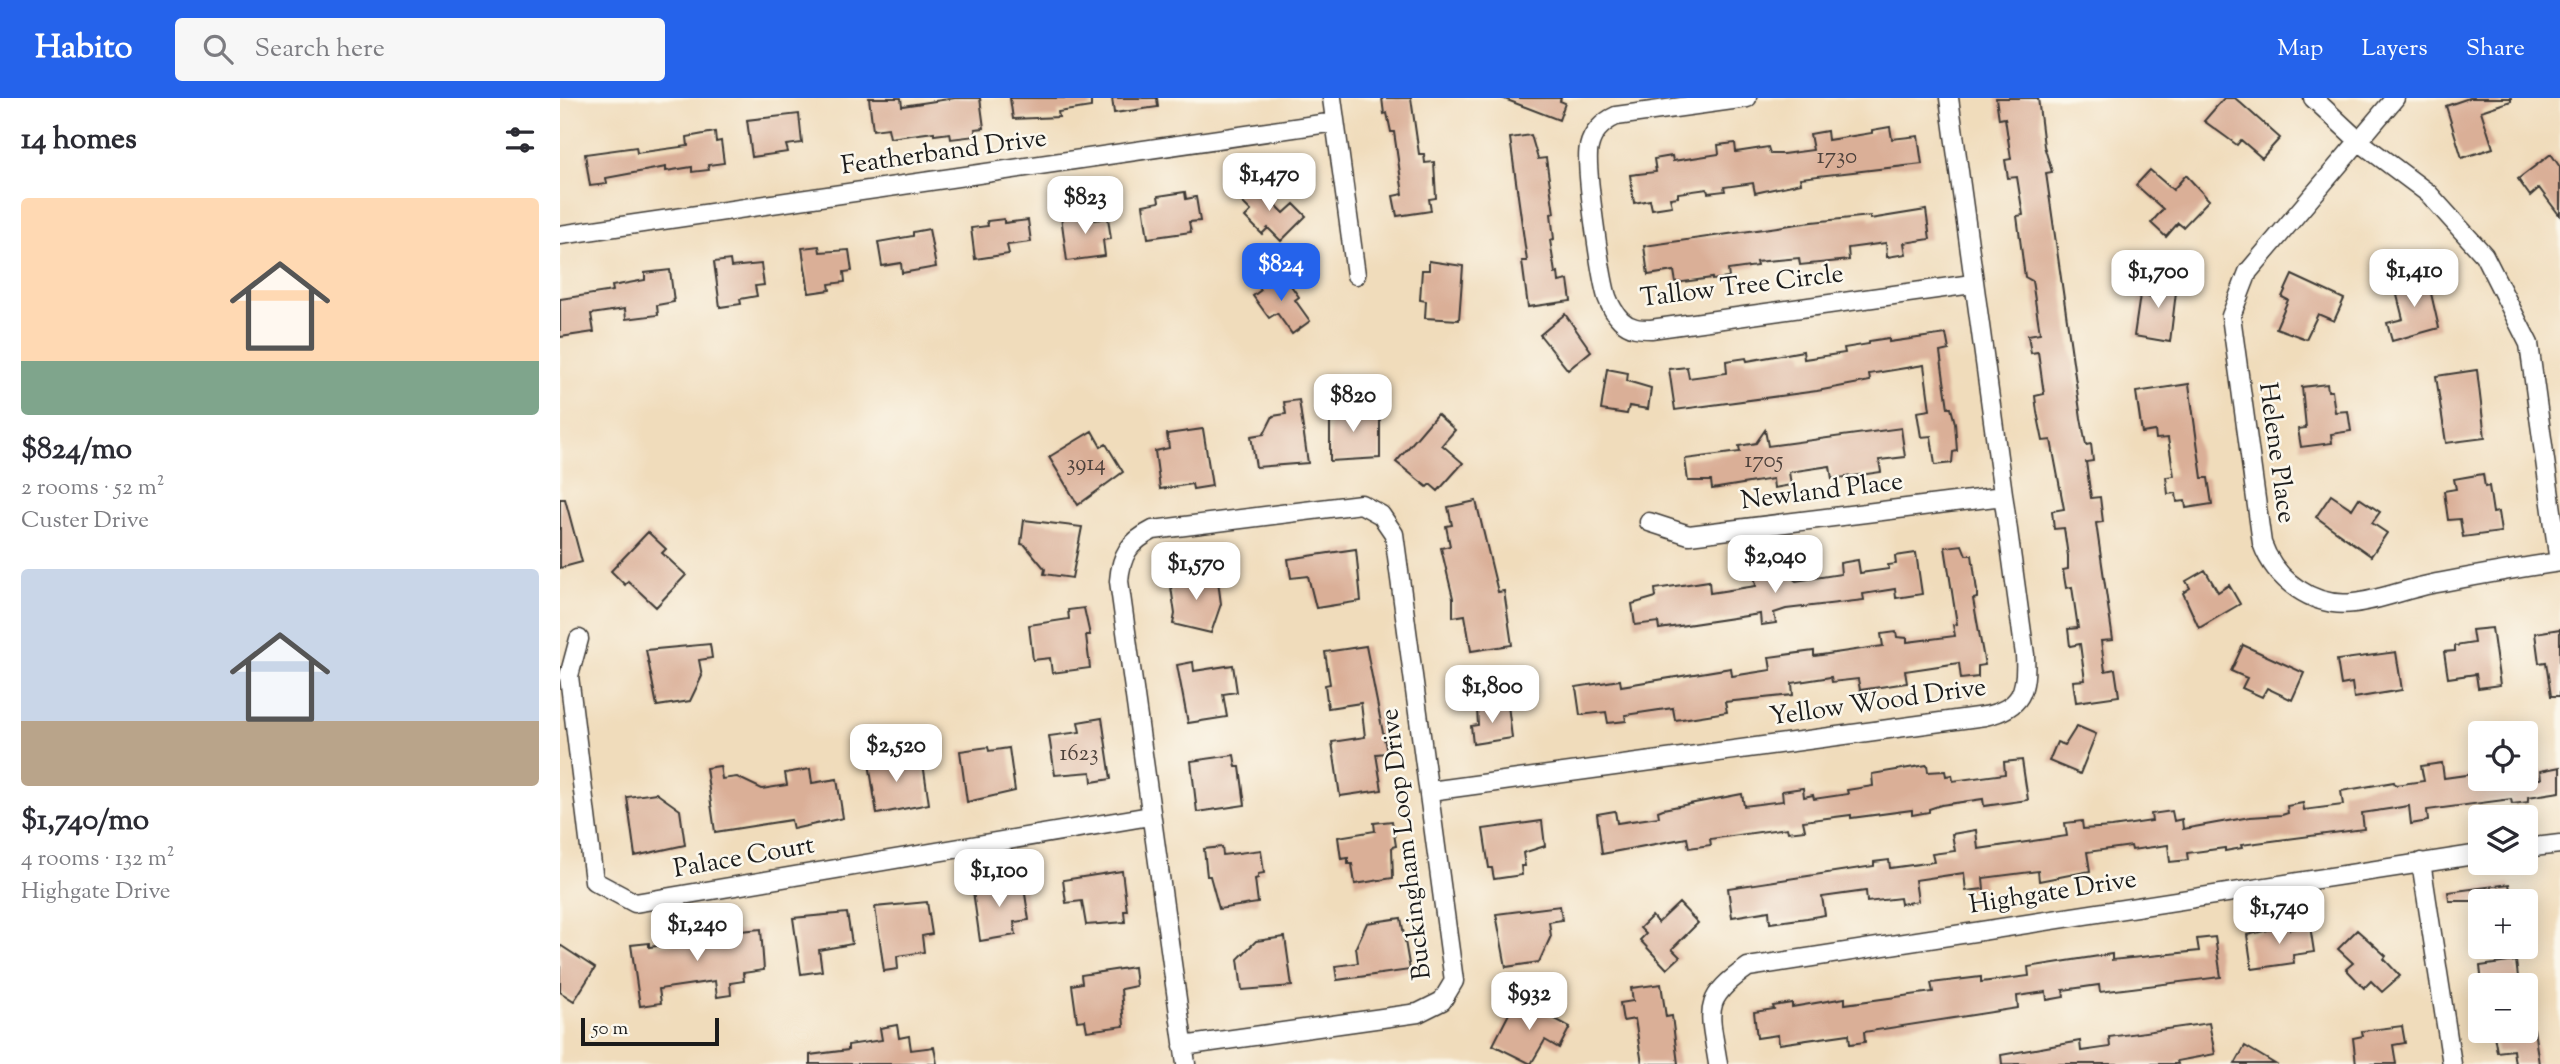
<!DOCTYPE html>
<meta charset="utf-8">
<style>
body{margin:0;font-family:"Sorts Mill Goudy",serif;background:#f7f7f7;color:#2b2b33;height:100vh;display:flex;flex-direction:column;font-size:26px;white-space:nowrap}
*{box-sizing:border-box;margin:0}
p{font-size:23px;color:#7c7c81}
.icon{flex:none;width:38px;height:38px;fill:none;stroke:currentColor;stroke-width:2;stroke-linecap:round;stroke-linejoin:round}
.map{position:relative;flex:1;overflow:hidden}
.sheet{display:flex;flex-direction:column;background:#fff;width:560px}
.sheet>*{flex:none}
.tools{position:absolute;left:1908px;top:623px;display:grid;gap:14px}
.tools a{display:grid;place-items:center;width:70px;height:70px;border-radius:7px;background:#fff;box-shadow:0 4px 18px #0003;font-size:35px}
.scale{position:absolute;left:21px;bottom:18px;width:138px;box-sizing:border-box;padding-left:7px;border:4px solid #1c1c1c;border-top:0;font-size:19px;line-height:24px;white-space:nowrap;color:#1c1c1c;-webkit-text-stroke:5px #fbf7ec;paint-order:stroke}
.price{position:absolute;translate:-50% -60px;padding:0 16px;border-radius:14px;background:#fff;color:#222;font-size:23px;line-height:46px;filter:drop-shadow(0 2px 4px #0008)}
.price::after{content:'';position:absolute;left:50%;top:42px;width:21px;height:16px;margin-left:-10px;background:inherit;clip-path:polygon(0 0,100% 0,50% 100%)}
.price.active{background:#2563eb;color:#fff}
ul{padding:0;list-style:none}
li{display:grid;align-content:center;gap:14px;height:371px;padding:0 21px}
li span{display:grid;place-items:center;height:217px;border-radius:7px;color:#555}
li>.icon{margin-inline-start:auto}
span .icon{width:126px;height:126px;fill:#fffc;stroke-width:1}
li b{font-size:30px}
h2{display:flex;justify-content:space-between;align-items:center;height:84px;padding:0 21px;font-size:30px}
header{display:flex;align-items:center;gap:42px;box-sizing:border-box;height:98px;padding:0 35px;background:#2563eb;color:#fff}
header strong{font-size:33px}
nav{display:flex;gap:38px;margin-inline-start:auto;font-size:24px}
.search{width:490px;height:63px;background:#f7f7f7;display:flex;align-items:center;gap:18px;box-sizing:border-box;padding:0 24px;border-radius:7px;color:#7c7c81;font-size:26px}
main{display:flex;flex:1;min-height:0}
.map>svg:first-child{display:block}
.building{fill:#daaf97}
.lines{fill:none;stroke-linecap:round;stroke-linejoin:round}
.minor-casing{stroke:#3c3934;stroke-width:21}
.minor{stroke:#fff;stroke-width:18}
.labels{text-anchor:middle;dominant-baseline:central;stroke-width:5;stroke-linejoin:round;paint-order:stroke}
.number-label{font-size:23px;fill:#4c413b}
.street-label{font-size:26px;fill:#1c1c1c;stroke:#fbf7ec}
</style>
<header>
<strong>Habito</strong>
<div class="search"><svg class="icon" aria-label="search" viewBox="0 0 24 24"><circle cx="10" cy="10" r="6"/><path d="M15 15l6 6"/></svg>Search here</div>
<nav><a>Map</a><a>Layers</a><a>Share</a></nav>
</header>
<main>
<section class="sheet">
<h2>14 homes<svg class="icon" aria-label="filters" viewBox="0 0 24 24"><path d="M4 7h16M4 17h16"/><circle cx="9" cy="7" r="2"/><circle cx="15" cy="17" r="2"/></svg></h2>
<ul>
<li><span style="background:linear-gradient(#ffd9b3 75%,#7fa58c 0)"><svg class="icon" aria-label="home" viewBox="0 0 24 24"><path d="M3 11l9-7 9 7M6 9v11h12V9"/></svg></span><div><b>$824/mo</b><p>2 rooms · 52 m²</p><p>Custer Drive</p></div></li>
<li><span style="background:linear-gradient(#c9d6e8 70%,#b9a48a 0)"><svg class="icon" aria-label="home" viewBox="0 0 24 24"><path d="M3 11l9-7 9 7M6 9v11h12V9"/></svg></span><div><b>$1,740/mo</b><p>4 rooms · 132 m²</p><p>Highgate Drive</p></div></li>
</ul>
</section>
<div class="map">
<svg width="2000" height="966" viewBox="0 0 2000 966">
<rect width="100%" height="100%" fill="#fbf7ec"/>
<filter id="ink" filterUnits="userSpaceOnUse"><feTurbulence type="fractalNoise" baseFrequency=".0143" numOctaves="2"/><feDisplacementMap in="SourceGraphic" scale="14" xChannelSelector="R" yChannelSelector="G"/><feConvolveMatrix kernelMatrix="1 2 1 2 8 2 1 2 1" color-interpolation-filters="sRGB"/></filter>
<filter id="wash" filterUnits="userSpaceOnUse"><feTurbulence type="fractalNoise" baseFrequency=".00686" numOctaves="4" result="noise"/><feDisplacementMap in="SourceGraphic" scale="28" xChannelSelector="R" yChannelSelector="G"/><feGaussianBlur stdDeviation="1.57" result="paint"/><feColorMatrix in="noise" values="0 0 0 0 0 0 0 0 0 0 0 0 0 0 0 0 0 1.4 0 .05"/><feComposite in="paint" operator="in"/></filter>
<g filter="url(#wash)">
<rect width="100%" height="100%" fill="#f0dcbb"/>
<g id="blocks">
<path class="building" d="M309 0H341L342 8 395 0H420L424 30 415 31 416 38 391 41 390 35 374 37V34L330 40 328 30 313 32Z
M450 0H531V9L498 14 499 19 453 21Z
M552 0H597L598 9 554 15Z
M822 0H851L859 56H864L865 65 874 64 876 100 869 101 871 113 837 118 833 98 843 96 834 34H831L827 15 824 16Z
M942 0H1001L1000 3 1005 5 999 22Z
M1436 0H1478L1484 48 1492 74 1486 75 1521 320 1526 347 1531 346 1533 363 1526 364 1531 400 1540 399 1543 424 1536 425 1553 542 1541 543 1545 573 1555 571 1559 598 1516 604 1513 583 1525 582 1520 546 1510 548 1508 531 1518 530 1512 489 1506 490 1503 472 1508 471V458L1504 430 1494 431 1492 413 1504 411 1491 342 1483 343 1477 314 1475 298 1484 296 1478 254 1471 255 1468 237 1480 235 1473 189 1472 183 1465 179 1457 118 1463 117 1457 79 1448 80 1445 62 1451 61 1445 20 1439 21Z
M1664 0H1675L1720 40 1702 60 1681 42 1677 47 1644 23Z
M1909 0H1951V3L1921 13 1933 50 1902 60 1886 8Z
M239 16 242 45 226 47 228 54 192 59 187 22Z
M1330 29 1332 41 1358 38 1362 66 1240 80 1241 85 1195 95 1193 85 1164 89 1165 93 1148 95 1147 91 1118 95V99L1110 100 1112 108 1092 111 1090 102 1074 105 1070 77 1096 74 1094 61 1112 58 1113 63 1159 56 1158 47 1175 45 1176 54 1208 49 1210 56H1223L1253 52 1250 36 1267 33 1268 42 1312 35V32Z
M155 34 156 44 161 43 164 65 148 67 149 72 132 74V69L106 73V69L46 80 47 86 30 88 25 56 76 49 77 55 128 48 127 39Z
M971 37 978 61 986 60 994 115 991 116 994 141 990 142 995 175 998 174 999 184 1008 182 1011 203 968 209 962 163H967L950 40Z
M1991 56 2000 69V118L1979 90 1970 98 1958 81Z
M1590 72 1613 92 1626 77 1649 102 1623 129 1618 125 1606 139 1591 125 1603 111 1576 87Z
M692 83 724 115 734 106 746 118 721 143 708 130 702 136 685 119 691 113 677 99Z
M625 94 626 101 636 99 640 123 629 124 631 134 588 140 583 107 599 104 598 98Z
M1366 112 1370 141 1344 145 1346 156 1327 159 1326 145 1288 150 1289 162 1240 167 1239 160 1196 164 1197 168 1168 172 1169 180 1152 182V180L1116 185 1114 173 1088 177 1084 148 1252 124 1310 118V121Z
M533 115 535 122 548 120 551 141 543 142 545 158 507 163 501 118Z
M444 121V125L468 122 471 144 447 147 449 156 415 161 411 130 428 128 427 123Z
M369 131 376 169 342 175 341 165 322 168 318 144 353 138V134Z
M259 148 260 154 289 152 292 173 284 174 285 184 269 186 270 192 249 195 242 150Z
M170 162 171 169 201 166 204 187 195 188 197 198 180 201 181 206 160 209 154 164Z
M869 163 903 168 899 222 865 220 866 203 860 202 862 172H869Z
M110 172 114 204 97 207 98 217 66 221 65 211 31 216 34 234 0 239V201L53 193 52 188 85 182V175Z
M1597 174 1618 177 1610 244 1574 238 1580 197 1593 199Z
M1862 174 1867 192 1870 191 1879 230 1832 243 1827 225 1843 221 1837 197 1842 195 1838 181Z
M716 175 725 188 729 185 739 199 735 202 750 223 732 236 717 215 709 220 693 198 701 192 698 188Z
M1732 177 1784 201 1774 223 1758 216 1746 241 1716 230 1728 202 1722 199Z
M1005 216 1031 253 1008 272 980 237Z
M1386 236 1389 252 1380 254 1388 310H1391L1395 325 1397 353 1393 354 1392 365 1375 367 1371 338 1361 339 1357 314 1370 312 1364 267 1309 276 1310 283 1257 293 1115 312 1109 271 1127 269 1129 280 1167 275 1166 263 1186 260 1187 263 1243 253 1244 261 1285 255 1284 250 1309 246V243L1329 240V244Z
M1047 271 1068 275 1067 283 1091 290 1088 311 1069 308 1067 316 1041 312Z
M1917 272 1925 340 1886 345 1876 278Z
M1629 286 1642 380H1648L1652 406 1626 410 1625 403 1617 404 1616 395 1608 396 1606 379 1614 378 1608 340 1596 341 1595 333 1582 335 1576 294Z
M1767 286 1768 293H1772L1775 314 1788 313 1791 333 1771 336 1772 345 1741 349 1738 331 1746 330 1742 289Z
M739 302 748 365 696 369 691 338 704 336 713 318 726 316 724 304Z
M770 306H804L805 321H820V360L770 363Z
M877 316 895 332 882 347 903 365 878 393 870 386 867 389 836 364Z
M1341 330 1345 359 1319 362 1321 374 1272 381 1270 368 1229 374 1231 387 1214 390 1213 381 1152 391 1151 383H1128L1125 361 1180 354 1179 348 1196 345 1205 332 1208 348Z
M643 331 652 388 633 391 632 386 600 391 595 353 609 350 607 336Z
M532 333 541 349 546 346 563 374 518 407 489 359Z
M1923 376 1925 389 1929 388 1933 415 1938 414 1941 434 1903 439 1900 421 1888 422 1884 393 1896 391 1894 381Z
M1771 397 1792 411 1799 400 1820 414 1812 425 1827 435 1811 458 1756 419Z
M0 401H5L22 464 0 470Z
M916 403 938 494 944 493 952 547 911 553 905 517 893 519V500L881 450 890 448 886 428 892 427 888 409Z
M464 422 522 429 512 480 484 476 485 471 465 447 461 446Z
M88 434 106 451 102 455 126 477 96 509 68 483 65 487 51 473Z
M1402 447 1406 457H1412L1417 493V500L1413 501 1425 567 1418 568V579L1401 581 1399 565 1345 573 1347 585 1300 592 1298 581 1272 584 1271 579 1232 585 1233 597 1165 604 1167 614 1115 622 1113 610 1065 617 1066 623 1048 625 1046 614 1020 617 1016 589 1060 582 1061 588 1171 570 1172 578 1211 572 1209 559 1254 553V558L1323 548 1321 536 1336 534 1337 539 1347 540V544L1395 538 1393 527 1397 526 1385 449Z
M796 451 801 503 756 510 748 478 731 480 728 461Z
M1356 455 1362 496 1336 500 1335 491 1303 496 1304 502 1226 511 1214 515 1216 525 1201 527 1200 516 1099 531 1098 524 1075 527 1072 506 1096 499 1095 491 1149 483 1150 495 1196 488 1194 475 1212 472 1213 478 1227 476 1236 483 1281 476 1280 465 1298 462 1300 475 1329 471 1328 467 1336 466 1335 458Z
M1645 472 1658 494 1669 487 1680 506 1639 530 1623 495 1630 490 1626 483Z
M657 475 661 506 651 535 613 526 615 516 610 482Z
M524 510 530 537H526L530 570 492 575 490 560 473 562 469 527 509 521 508 512Z
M1932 530 1940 587 1918 590 1916 576 1888 580 1884 554 1895 553V548L1914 545 1912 532Z
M2000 531V598H1991L1986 564 1979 565 1975 535Z
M150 546 152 560 139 562 142 578 130 603 97 608 86 552Z
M1683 547 1744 575 1732 602 1707 590 1702 599 1682 590 1687 580 1671 573Z
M806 548 827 655 816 656 822 692 780 698 772 644 805 639 801 605 768 610 765 587 770 586 765 554Z
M1836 554 1842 592 1794 600 1792 585 1781 587 1777 562Z
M633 564 634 573 673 567 677 594 663 596 667 619 628 625 617 567Z
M948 607 952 640 913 646 911 628 918 627 917 611Z
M542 620 551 681 532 684 531 674 495 677 489 638 520 634 518 624Z
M1517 628 1536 636 1520 676 1489 663 1497 644 1505 647Z
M428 649 429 653 449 650 455 693 407 704 400 653Z
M322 650 323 663 339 661 364 672 369 706 317 716 307 652Z
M674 657 676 669H680L685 707 637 714 631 663Z
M1462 662 1468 702 1424 708 1423 701 1381 707 1369 711V714L1352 717V712L1291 720V717L1243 723 1245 732 1228 734 1227 730 1150 741 1151 747 1129 750 1127 740 1042 756 1037 716 1055 713 1057 725 1099 719 1098 713 1103 711 1182 696 1184 708 1223 703 1222 693 1243 690 1244 699 1253 697 1254 701 1288 696 1287 692 1313 688 1312 676 1367 667 1368 674 1385 673 1386 678 1392 677 1393 683 1445 676 1444 664Z
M1882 665 1884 680 1920 675V681H1981L1980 673 2000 669V694L1968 699 1969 704 1952 706 1951 701 1867 712 1868 723 1851 726 1849 708 1802 715 1804 731 1681 747 1682 750 1665 753V750L1627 755 1628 762 1610 764 1608 747 1572 752 1571 748 1527 754 1530 773 1479 783 1478 773 1423 780 1424 791 1406 793 1404 775 1355 782 1358 803 1341 806 1340 800 1307 804 1306 793 1262 799 1265 817 1247 820 1210 825 1209 813 1172 819 1168 790 1314 768V764L1329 762 1330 770 1374 764 1372 756 1395 753 1392 736 1416 732 1418 751 1507 738 1505 725 1522 723 1523 731 1552 729 1592 723 1591 716 1612 713 1614 723 1622 721 1623 731 1690 719 1722 717 1728 715 1727 708 1743 705 1744 712 1783 707 1781 693 1834 684 1835 687 1864 683 1861 668Z
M160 668 162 681 177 679 202 691 227 687 225 675 250 671 252 685 277 681 283 720 233 731 231 722 155 734 146 670Z
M96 695 120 712 125 747 75 758 67 699Z
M832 723 836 748 832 749 833 780 795 786 792 766H788V760L781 761 778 739 815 733 814 725Z
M982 723 985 748 963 755 965 768H961L962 777 934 781 932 770H929L923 731Z
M662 749 663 757 701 752 704 775 698 776V780L695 781 698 805 659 811 650 778H647L644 751Z
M562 773 567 813H564L565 824 526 827 522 803 506 805 503 782Z
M463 783 469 822 454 824 456 837 420 843 412 786 430 784 431 789Z
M1949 786 1952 803H1889L1888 794Z
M367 804 372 836 362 838 364 854 337 858 338 871 324 873 315 809Z
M1119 805 1138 825 1112 851 1120 859 1107 871 1080 842 1086 836 1080 830 1092 818 1098 825Z
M1000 808 1002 822 989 824 991 838 979 864 946 869 936 816Z
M287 815 292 846 259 852 262 873 241 876 233 820Z
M841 820 850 872 777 882 775 868 798 865 796 849 807 825Z
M1730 827V831L1750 828 1754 854 1733 857 1734 865 1692 871 1687 837Z
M201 831 204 872 183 875 184 883 170 885 171 897 157 899 155 883 99 891 101 905 80 908 71 847 89 845V849L149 841 148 836Z
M1797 832 1826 858 1824 861 1840 878 1822 894 1811 883 1804 890 1786 871 1793 865 1778 851Z
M725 839 732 888 682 892 678 861 696 843Z
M1655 839 1661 879 1540 894 1539 887 1503 892 1504 899 1487 902 1486 894 1457 898 1458 910 1304 934 1305 944 1290 946 1289 936 1219 946 1218 937 1197 940 1194 914 1214 911 1213 908 1232 905V909L1285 900V906L1373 894 1371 885 1421 879V884L1469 878 1468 869 1552 856V862L1639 853 1637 841Z
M0 847 35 870 14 903 0 894Z
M1956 863 1959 887 1922 885 1920 868Z
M574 869 576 888 561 891 564 928 527 933 525 922 517 923 512 887 522 885 521 877Z
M1101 886 1106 919 1112 918 1118 966H1082L1075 921 1063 923 1060 905 1073 903 1071 890Z
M957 900 1010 929 999 950 985 942 971 966 933 947Z
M1649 925 1655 956 1617 963 1618 966H1442L1441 957 1520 943 1521 953 1550 949 1549 939Z
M337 927 339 940 349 938 351 952 374 949 377 966H250V957L288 952V947L322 942 320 930Z
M1842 928 1845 945 1833 947 1836 966H1796L1793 940 1803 938 1802 933Z
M1974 931 1979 966H1955L1953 952 1937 954 1934 937Z
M1685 948 1715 966H1675Z"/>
</g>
</g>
<g filter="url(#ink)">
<use href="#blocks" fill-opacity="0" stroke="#3c3934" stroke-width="2"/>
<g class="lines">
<defs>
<path id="minor" d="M772 0 796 177
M1187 0 1056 18C1043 24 1032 35 1029 49 1024 66 1041 179 1047 199 1050 207 1055 216 1061 222 1070 231 1080 231 1091 231L1412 186
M1753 0 1800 44 1868 95 1924 157 1969 246 1999 464
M1835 0 1688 174 1671 218 1702 445C1715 482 1753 510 1794 505 1820 502 1846 491 1872 486 1915 478 1957 470 2000 464
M0 137 775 24
M1089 424 1129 437 1443 398
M19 541 9 578 34 783 75 805 590 718
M870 693 1425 618C1462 610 1467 593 1465 557L1389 0
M1965 750 2000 746
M1861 764 1892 966
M623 948 858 915 882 903 894 883 834 436 821 417 801 406 593 432C569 444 561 457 559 483L626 966
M1158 966C1150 913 1140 902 1188 869L1920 756"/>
</defs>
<use href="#minor" class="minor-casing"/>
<use href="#minor" class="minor"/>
</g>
</g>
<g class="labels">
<g class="number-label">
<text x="1277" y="59">1730</text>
<text x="1204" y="363">1705</text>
<text x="526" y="366">3914</text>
<text x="519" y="656">1623</text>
</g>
<g class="street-label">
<text transform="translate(384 55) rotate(-8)">Featherband Drive</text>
<text transform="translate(1182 189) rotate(-7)">Tallow Tree Circle</text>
<text transform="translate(1716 355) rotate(82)">Helene Place</text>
<text transform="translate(1262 394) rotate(-7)">Newland Place</text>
<text transform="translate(1318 605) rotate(-8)">Yellow Wood Drive</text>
<text transform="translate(847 746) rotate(-97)">Buckingham Loop Drive</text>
<text transform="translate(184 760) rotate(-10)">Palace Court</text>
<text transform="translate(1493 795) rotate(-9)">Highgate Drive</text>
</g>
</g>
</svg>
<div class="tools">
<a><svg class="icon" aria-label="locate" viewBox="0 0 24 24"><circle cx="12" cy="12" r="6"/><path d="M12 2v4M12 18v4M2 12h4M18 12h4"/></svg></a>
<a><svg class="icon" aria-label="layers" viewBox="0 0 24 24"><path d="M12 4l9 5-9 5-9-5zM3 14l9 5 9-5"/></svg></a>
<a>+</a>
<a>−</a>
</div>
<div class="scale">50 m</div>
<b class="price" style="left:709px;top:115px">$1,470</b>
<b class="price" style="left:525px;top:138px">$823</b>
<b class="price active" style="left:721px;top:205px">$824</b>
<b class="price" style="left:1854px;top:211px">$1,410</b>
<b class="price" style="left:1598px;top:212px">$1,700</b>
<b class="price" style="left:793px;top:336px">$820</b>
<b class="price" style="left:1215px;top:497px">$2,040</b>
<b class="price" style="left:636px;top:504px">$1,570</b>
<b class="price" style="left:932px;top:627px">$1,800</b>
<b class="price" style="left:336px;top:686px">$2,520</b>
<b class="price" style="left:439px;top:811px">$1,100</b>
<b class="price" style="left:1719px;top:848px">$1,740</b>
<b class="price" style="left:137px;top:865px">$1,240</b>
<b class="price" style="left:969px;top:934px">$932</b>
</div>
</main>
